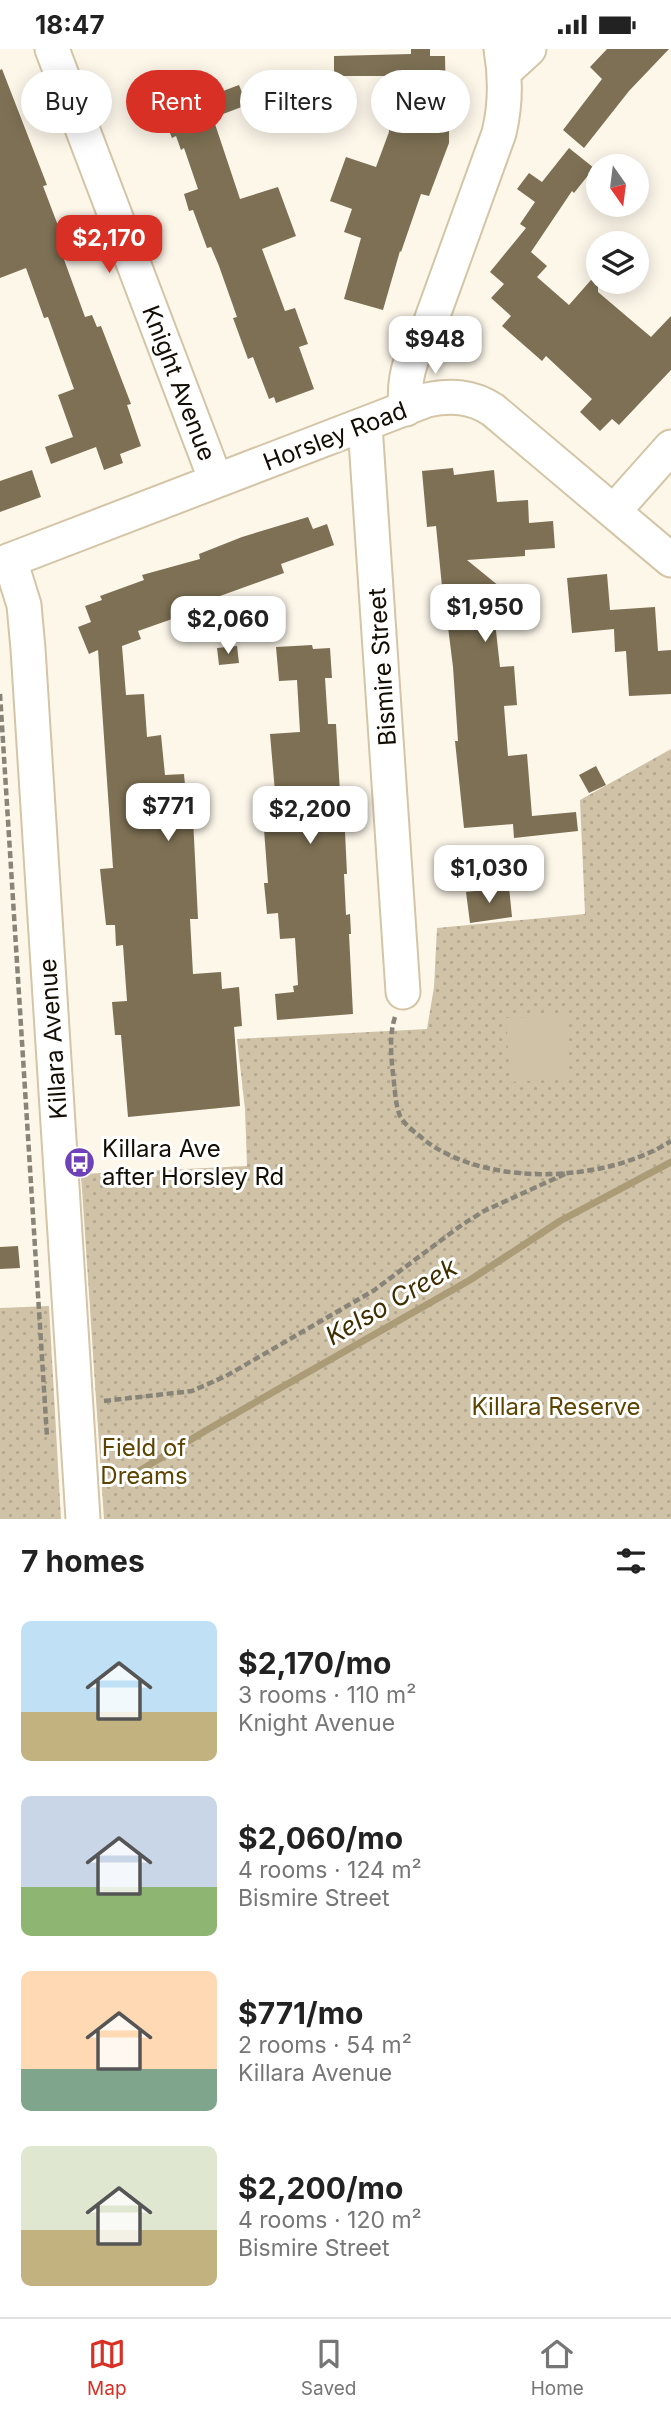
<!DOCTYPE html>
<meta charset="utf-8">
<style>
body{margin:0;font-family:Inter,sans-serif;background:#f2f2f2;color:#222;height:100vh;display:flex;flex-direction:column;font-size:26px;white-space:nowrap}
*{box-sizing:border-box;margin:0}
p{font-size:23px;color:#767676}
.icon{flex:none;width:38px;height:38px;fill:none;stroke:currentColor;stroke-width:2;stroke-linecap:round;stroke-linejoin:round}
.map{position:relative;height:1470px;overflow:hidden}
.details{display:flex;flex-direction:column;background:#fff;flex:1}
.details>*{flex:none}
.hud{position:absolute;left:21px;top:21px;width:630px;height:63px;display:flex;gap:14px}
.needle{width:46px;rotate:166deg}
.controls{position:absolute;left:586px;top:105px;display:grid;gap:14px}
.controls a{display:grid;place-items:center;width:63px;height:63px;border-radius:50%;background:#fff;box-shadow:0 4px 18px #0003;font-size:35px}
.price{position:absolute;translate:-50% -60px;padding:0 16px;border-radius:14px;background:#fff;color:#222;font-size:23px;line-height:46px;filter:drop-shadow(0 2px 4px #0008)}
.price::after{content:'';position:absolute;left:50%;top:42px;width:21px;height:16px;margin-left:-10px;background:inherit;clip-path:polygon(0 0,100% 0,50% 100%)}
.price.selected{background:#d93025;color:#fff}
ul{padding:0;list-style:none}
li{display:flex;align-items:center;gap:21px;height:175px;padding:0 21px}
li span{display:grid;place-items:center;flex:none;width:196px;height:140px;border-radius:10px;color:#555}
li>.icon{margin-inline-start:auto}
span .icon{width:84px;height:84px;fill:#fffc;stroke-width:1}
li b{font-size:30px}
h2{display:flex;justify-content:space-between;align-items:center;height:84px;padding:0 21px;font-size:30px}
.pill{padding:0 24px;border-radius:32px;background:#fff;box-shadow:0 4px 18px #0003;font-size:24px;line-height:63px}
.pill.selected{background:#d93025;color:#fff}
.status{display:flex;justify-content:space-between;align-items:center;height:49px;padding:0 35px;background:#fff;direction:ltr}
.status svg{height:19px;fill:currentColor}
.tabs{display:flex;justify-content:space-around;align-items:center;height:98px;border-top:2px solid #e0e0e0;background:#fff;font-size:19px;color:#767676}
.tabs a{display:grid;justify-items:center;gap:4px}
.tabs .selected{color:#d93025}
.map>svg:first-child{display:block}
.park{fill:url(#park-dots)}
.garden{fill:#cfc2a7}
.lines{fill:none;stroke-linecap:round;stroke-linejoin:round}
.stream{stroke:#ab9b77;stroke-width:7}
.building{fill:#7d7054}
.minor-casing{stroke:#d3c5a6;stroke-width:37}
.path{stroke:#898478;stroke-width:4.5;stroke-dasharray:7 3.5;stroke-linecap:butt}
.minor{stroke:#fff;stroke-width:33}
.labels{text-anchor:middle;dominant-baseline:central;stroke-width:6;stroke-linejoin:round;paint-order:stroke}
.street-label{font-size:24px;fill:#130e04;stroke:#fff}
.poi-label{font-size:24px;fill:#130e04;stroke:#fff;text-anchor:start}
.park-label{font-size:24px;fill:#5c4400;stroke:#fff}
.water-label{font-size:26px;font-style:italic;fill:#3f2e00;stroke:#fff}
</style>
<div class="status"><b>18:47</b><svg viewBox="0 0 49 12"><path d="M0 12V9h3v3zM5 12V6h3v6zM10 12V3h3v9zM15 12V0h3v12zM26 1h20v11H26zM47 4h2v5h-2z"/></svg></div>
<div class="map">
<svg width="671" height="1470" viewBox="0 0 671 1470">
<defs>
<pattern id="park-dots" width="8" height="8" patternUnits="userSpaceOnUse" patternTransform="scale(1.75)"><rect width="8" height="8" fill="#cfc2a7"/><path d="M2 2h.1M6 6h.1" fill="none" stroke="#b1a68e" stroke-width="1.8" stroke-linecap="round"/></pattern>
</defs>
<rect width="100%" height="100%" fill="#fdf7ea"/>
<path class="park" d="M671 700V1470H104L81 1125 247 1117 245 1060 237 990 427 980 434 938 437 879 585 865 580 751Z
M49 1257 61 1470H0V1259Z"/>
<path class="garden" d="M566 966 570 1030 510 1033 506 969Z"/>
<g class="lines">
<path class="stream" d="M131 1427 205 1382 470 1231 560 1172 671 1113"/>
</g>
<path class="building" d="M411 0H430V7H445L446 55H451L452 73 449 74V94L429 147 421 145 401 203 400 202 383 261 344 250 361 189 344 183 352 160 330 152 346 108 376 118 389 83 385 27H334V7L411 5Z
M607 0H669L629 42 584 99 563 81 602 30 590 18Z
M2 20 47 136 43 137 68 203 62 205 85 268 92 266 97 278 101 277 131 355 127 356 141 397 120 405 123 414 104 421 96 398 51 415 45 398 73 388 58 346 74 340 48 268 44 269 26 219 0 229V21Z
M239 36 247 56 215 68 207 48Z
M209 57 240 150 278 138 296 187 262 200 285 262 295 259 308 295 299 298 314 340 276 354 274 348 269 350 253 308 248 310 233 269 237 268 219 217 211 198 207 199 193 161 189 162 184 145 198 140 184 99 181 101 176 87 172 89 165 72Z
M569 99 594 119 574 144 572 142 531 203 547 217 537 228 569 256 598 223V243L651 288 671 267V321L619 376 612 370 600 382 580 363 592 350 546 307 542 312 502 277 511 267 491 249 504 235 490 223 526 179 520 175 535 153 517 140 529 124 542 133Z
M453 419 454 426 494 421 497 453 528 451 529 474 553 472 555 499 525 501V507L467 511 520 554 522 570 495 573 500 618 514 617 517 656 504 657 508 707 527 705 532 767 576 763 578 782 514 789 513 775 464 779 455 692H458L453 618 448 578H446L436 477 427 478 422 422Z
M32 421 41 448 0 463V432Z
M308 468 313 480 327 475 334 496 281 515 284 524 209 551 208 547 173 561 175 569 138 582 141 590 122 597 126 646 144 645 147 688 161 686 165 726 184 725 188 769H193L198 870H190L193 925 221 923 222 940 239 938 242 977 234 978 240 1057 128 1068 121 986H115L112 953 127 952 123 896 116 897 115 876H106L100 820 113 819 98 601 89 605 78 578 91 573 85 557 102 551 100 547 144 531 142 526 200 510 199 505 242 488Z
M607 525 610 561 655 558 658 602 671 601V645L629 647 626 602 615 603 614 580 572 584 567 529Z
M312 596 313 600 330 599 332 629H325L328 675H336L341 761H344L347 825H344L346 866 350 865 351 885H349L353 965 277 971 275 945 294 943 293 937 298 936 295 889 280 890 278 864 267 865 264 834H268L263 767 277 766 270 685 300 683 297 631 279 632 276 598Z
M237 597 239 614 219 616 217 599Z
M596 717 606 736 589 744 579 726Z
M509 838 512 868 470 874 466 843Z
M18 1197 20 1219 0 1220V1198Z"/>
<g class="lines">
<defs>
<path id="minor" d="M52 0 216 432
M505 22 529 0
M406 360C403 331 410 305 427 283L499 84C506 55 506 29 501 0
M365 376 403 943
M614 462 671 398
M10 511 24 556 28 600 83 1470
M0 515 427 351C451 346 472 347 493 361L671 511"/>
</defs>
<use href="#minor" class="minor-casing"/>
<path class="path" d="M0 645 47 1388
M395 968C389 987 391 1005 393 1025 395 1039 395 1055 400 1067 405 1077 419 1086 427 1093 491 1139 607 1133 671 1092
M104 1352 192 1342 226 1327 373 1242 463 1175 484 1162 567 1124"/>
<use href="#minor" class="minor"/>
</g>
<defs>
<symbol id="bus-disc" viewBox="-11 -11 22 22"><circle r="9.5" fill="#6e41b8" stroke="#fff"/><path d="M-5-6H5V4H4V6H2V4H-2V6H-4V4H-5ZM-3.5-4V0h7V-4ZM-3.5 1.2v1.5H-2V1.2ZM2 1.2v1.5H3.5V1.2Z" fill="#fff"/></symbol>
</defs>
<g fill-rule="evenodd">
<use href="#bus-disc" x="62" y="1096" width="35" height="35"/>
</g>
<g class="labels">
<g class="street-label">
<text transform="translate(179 334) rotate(69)">Knight Avenue</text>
<text transform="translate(335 387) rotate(-21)">Horsley Road</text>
<text transform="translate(382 618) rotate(-94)">Bismire Street</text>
<text transform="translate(53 990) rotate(-94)">Killara Avenue</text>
</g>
<g class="poi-label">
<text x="102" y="1099">Killara Ave<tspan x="102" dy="28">after Horsley Rd</tspan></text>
</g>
<g class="park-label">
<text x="556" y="1357">Killara Reserve</text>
<text x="144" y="1398">Field of<tspan x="144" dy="28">Dreams</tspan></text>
</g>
<g class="water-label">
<text transform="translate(391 1252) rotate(-30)">Kelso Creek</text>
</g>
</g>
</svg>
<div class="controls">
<a><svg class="needle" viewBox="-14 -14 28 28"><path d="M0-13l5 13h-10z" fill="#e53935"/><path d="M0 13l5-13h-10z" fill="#767676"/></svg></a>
<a><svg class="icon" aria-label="layers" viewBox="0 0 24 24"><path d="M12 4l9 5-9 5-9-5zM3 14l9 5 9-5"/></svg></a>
</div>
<b class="price selected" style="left:109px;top:226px">$2,170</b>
<b class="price" style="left:435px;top:327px">$948</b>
<b class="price" style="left:485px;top:595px">$1,950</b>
<b class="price" style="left:228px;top:607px">$2,060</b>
<b class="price" style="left:168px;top:794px">$771</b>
<b class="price" style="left:310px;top:797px">$2,200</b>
<b class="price" style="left:489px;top:856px">$1,030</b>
<div class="hud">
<a class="pill">Buy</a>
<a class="pill selected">Rent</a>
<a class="pill">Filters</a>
<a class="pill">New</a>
</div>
</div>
<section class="details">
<h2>7 homes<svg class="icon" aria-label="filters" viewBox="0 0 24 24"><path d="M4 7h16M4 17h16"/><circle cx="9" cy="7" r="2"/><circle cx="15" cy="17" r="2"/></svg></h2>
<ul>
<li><span style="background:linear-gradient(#bfe0f5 65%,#c2b280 0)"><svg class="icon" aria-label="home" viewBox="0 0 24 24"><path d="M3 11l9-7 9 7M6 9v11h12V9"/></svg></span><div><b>$2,170/mo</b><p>3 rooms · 110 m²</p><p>Knight Avenue</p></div></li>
<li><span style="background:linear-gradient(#c9d6e8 65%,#8fb573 0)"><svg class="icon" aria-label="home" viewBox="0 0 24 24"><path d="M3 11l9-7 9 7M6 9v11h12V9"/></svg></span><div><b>$2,060/mo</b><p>4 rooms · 124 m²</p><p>Bismire Street</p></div></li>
<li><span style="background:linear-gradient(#ffd9b3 70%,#7fa58c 0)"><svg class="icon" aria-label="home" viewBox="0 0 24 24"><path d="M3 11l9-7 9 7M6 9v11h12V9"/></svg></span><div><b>$771/mo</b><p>2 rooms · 54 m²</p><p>Killara Avenue</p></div></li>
<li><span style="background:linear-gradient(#dfe7d0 60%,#c2b280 0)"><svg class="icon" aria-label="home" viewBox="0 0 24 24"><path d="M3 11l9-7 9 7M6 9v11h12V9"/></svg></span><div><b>$2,200/mo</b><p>4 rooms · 120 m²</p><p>Bismire Street</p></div></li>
</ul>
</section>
<nav class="tabs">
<a class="selected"><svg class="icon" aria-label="map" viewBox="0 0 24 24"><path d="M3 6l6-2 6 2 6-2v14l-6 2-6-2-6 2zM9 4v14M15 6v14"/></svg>Map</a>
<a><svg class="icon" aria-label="saved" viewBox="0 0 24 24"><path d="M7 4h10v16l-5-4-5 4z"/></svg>Saved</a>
<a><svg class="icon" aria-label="home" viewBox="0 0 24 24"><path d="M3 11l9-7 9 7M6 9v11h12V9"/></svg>Home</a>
</nav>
